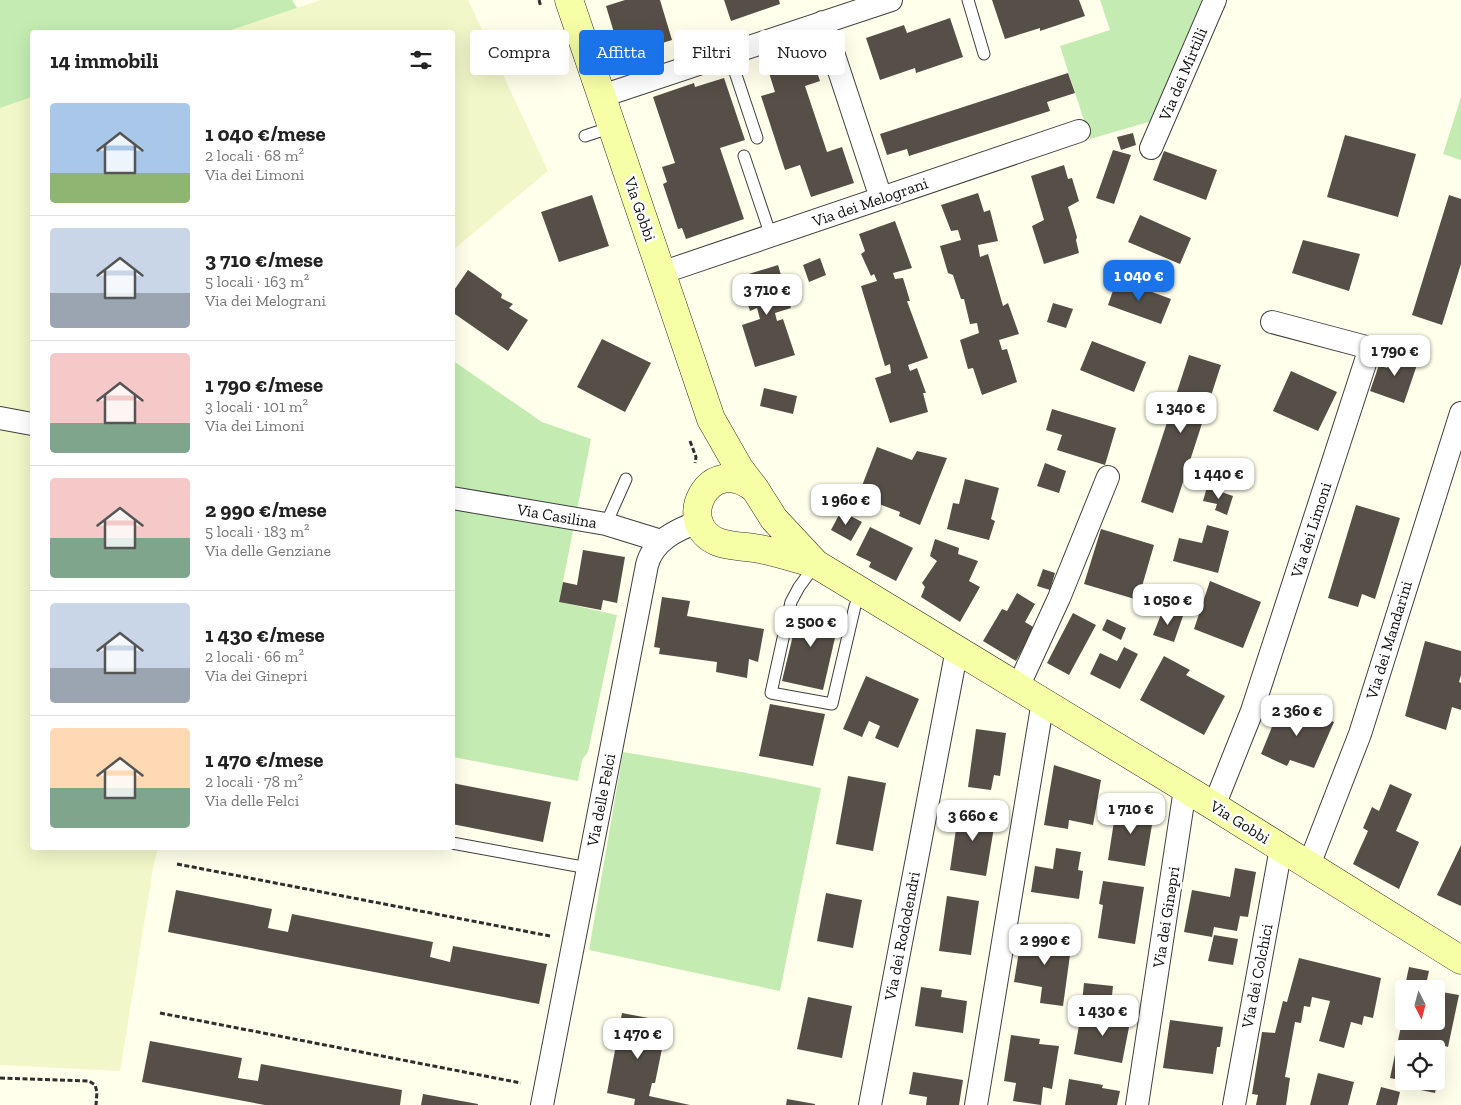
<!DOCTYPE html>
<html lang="it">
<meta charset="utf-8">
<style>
body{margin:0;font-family:"Zilla Slab",serif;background:#f6f6f6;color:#222;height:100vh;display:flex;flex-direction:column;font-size:19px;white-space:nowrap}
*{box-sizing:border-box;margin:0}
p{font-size:16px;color:#767676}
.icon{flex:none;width:28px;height:28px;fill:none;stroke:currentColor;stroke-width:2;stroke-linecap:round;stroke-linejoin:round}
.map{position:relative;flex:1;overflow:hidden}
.sheet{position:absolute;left:30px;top:30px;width:425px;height:820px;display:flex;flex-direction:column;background:#fff;border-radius:5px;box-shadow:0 5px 20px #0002}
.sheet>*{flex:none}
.top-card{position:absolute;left:470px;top:30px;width:475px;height:45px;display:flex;gap:10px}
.needle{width:32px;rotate:174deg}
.tools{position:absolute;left:1395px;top:980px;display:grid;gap:10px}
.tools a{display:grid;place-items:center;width:50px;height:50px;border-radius:5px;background:#fff;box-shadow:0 5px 20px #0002;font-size:25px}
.price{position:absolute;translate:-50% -42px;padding:0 11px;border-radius:10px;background:#fff;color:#222;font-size:16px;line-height:32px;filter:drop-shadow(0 1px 2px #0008)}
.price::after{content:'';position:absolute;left:50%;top:30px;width:15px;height:11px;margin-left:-8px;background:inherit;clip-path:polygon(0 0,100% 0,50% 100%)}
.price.active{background:#1a73e8;color:#fff}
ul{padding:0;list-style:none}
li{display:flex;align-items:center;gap:15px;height:125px;padding:0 20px}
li+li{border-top:1px solid #e0e0e0}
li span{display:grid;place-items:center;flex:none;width:140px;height:100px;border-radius:5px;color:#555}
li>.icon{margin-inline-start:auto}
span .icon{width:60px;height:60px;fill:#fffc;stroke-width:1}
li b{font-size:21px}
h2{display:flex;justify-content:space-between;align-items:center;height:60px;padding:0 20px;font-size:21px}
.pill{padding:0 18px;border-radius:5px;background:#fff;box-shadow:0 5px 20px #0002;font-size:18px;line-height:45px}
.pill.active{background:#1a73e8;color:#fff}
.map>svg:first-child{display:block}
.farmland{fill:#f2f7c9}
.green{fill:#c4ecb2}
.building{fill:#554f47}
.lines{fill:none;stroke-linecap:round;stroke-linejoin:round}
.lane-casing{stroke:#3f3f3f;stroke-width:13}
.street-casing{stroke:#3f3f3f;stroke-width:24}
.secondary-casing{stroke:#2e2e2e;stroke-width:29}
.path{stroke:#2e2e2e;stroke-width:3;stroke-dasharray:5 2.5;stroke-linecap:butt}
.lane{stroke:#fff;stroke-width:11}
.street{stroke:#fff;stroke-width:22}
.secondary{stroke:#f7ffa6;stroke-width:28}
.labels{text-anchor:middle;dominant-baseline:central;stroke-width:5;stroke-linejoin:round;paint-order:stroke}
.street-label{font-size:16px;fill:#0c0c0c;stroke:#fff}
</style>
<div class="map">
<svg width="1461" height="1105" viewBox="0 0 1461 1105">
<rect width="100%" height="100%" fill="#ffffeb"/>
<path class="farmland" d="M321 0H468L548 171 453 250 452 32H225Z
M32 97V848H158L154 863 120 1071 0 1065V108Z"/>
<path class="green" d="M0 0H292L297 8 225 32H32V97L0 108Z
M1100 0H1202L1152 121 1090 139 1060 46 1110 30Z
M1461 97V160L1443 154Z
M452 360 542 422 591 439 559 602 617 615 588 752 582 760 578 781 453 757Z
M623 752 747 773 821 788 780 991 589 950Z"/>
<path class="building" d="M625 0H660L672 40 621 56 606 6Z
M724 0H779L780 4 731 21Z
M992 0H1079L1085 16 1040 31V28L1005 39Z
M950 18 963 57 916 73 915 68 880 80 866 38 904 25 907 33Z
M808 45 820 81 805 86 827 152 842 147 854 183 811 197 800 165 785 170 761 96 775 92 765 60Z
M1068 73 1075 93 1047 102 1050 111 909 156 907 149 887 155 880 134Z
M724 78 745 140 720 148 744 219 686 239 682 228 678 229 663 184 667 182 662 167 675 163 653 97 694 83 695 87Z
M1133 133 1136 145 1121 150 1117 137Z
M1345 135 1416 154 1398 217 1327 197Z
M1113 150 1131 155 1114 204 1096 198Z
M1164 151 1217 170 1206 200 1153 180Z
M1064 165 1068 179 1072 178 1079 201 1068 207 1077 237 1076 240 1079 253 1044 264 1032 226 1044 220 1031 176Z
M978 193 984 212 990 210 998 241 978 245 980 257 988 254 1003 306 1008 303 1019 334 999 340 1002 350 1007 349 1017 382 982 395 973 368 968 369 960 340 979 333 977 323 970 324 964 299H961L953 275 948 273 940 246 961 240 958 230 951 231 941 205Z
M592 195 609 246 559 262 541 212Z
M1449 195 1461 199V264L1442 325 1412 315Z
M1140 215 1191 238 1180 264 1128 242Z
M895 221 912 268 893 273 895 279 903 278 910 301H907L928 358 908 365 910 371 917 368 926 393H923L928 412 890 423 875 378 891 373 890 364 885 366 861 286 877 281 874 274 871 276 861 254 865 251 859 234Z
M1303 240 1360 254 1349 291 1292 273Z
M820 258 826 275 809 282 803 265Z
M778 265 791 308 775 313 777 321 783 319 795 355 755 367 742 325 760 319 757 308 750 311 739 277Z
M468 270 502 294 501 298 513 304 509 308 528 320 508 351 452 312V293Z
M1117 279 1171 299 1161 324 1108 305Z
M1053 303 1073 309 1066 328 1047 322Z
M602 339 651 363 625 412 577 387Z
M1092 341 1146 362 1134 392 1080 370Z
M1394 350 1419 359 1404 403 1370 391 1379 365 1387 368Z
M1189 355 1221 365 1173 513 1141 502Z
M1291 371 1337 392 1318 431 1273 411Z
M764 388 797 396 793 414 760 406Z
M1052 409 1116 428 1105 465 1057 450 1062 435 1046 430Z
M877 447 912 460 917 451 947 458 920 525 899 516 900 512 858 496Z
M1045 463 1066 471 1059 493 1037 486Z
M965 479 999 488 991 519 995 521 989 540 947 529 953 503 959 504Z
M1207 487 1233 496 1227 515 1215 510 1217 504 1203 501Z
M1356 505 1400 518 1375 599 1362 594 1358 607 1328 598Z
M841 511 862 522 851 541 831 530Z
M1207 525 1229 531 1218 573 1173 561 1179 538 1202 543Z
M870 527 913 548 896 581 869 567 871 562 856 555Z
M1101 529 1154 545 1138 600 1084 584Z
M935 539 959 548 958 554 978 561 969 581 980 587 960 622 921 597 925 587 922 583 937 561 930 556Z
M583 550 625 557 617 603 603 600 601 610 559 602 563 582 577 585Z
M1043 569 1055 573 1050 590 1037 586Z
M1210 581 1261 602 1243 648 1194 629Z
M1017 593 1035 604 1025 622 1035 628 1016 661 983 641 1002 609 1007 611Z
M662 597 690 601 687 616 764 629 758 662 749 659 747 678 716 672 717 662 659 654 660 648 654 647Z
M800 606 840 616 823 690 782 681Z
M1163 609 1183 616 1174 642 1153 635Z
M1073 613 1096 625 1069 675 1047 663Z
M1107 619 1126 628 1121 640 1102 630Z
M1425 641 1461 651V675L1459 682 1461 683V710L1452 707 1446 730 1405 716Z
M1124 647 1138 654 1120 689 1090 674 1100 653 1117 661Z
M1164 656 1190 670 1186 675 1225 696 1204 735 1140 700Z
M866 676 919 699 898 748 875 738 880 726 869 721 862 737 843 729Z
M1284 703 1334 722 1314 768 1290 760 1287 766 1261 754 1274 722 1277 724Z
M770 704 825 714 813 766 759 756Z
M976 729 1006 733 1000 776 994 775 991 790 968 787Z
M1054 765 1101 780 1093 825 1069 820 1068 829 1044 825Z
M848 776 886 783 873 851 836 844Z
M452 783 551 802 543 842 452 824Z
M1390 784 1412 794 1396 831 1419 842 1399 889 1353 864 1368 831 1363 828 1372 807 1379 811Z
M1117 802 1139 806 1138 810 1154 813 1145 866 1108 860Z
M959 809 996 815 986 876 950 870Z
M1461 845V906L1437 895Z
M1056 848 1081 852 1078 870 1083 871 1079 899 1031 892 1035 866 1053 869Z
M1235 868 1256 872 1248 917 1240 916 1237 931 1214 927 1212 937 1184 932 1192 890 1230 897Z
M1103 881 1144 887 1135 944 1098 938 1103 905 1099 904Z
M176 890 272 909 268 928 288 932 292 914 433 942 430 957 450 962 453 946 547 964 539 1004 168 932Z
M826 893 862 900 853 948 817 941Z
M947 896 979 901 971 955 939 951Z
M1022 933 1072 940 1063 1006 1040 1003 1042 987 1014 982Z
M1214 935 1238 939 1233 965 1208 961Z
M1299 958 1381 978 1373 1018 1364 1016 1362 1025 1351 1022 1344 1048 1319 1041 1330 1001 1312 997 1310 1007 1304 1006 1301 1023 1295 1022 1285 1077 1290 1078 1286 1105H1256L1258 1095 1252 1094 1262 1032 1275 1033 1283 1001 1287 1002Z
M1409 967 1429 971 1425 989H1409V987L1405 986Z
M1084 983 1113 986 1111 1005 1082 1003Z
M921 987 942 990 941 997 967 1001 963 1033 915 1026Z
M1436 991 1459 995 1448 1047 1445 1046 1435 1093 1416 1089 1417 1084 1410 1082 1436 1081V1049H1404V1081L1390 1078 1403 1017 1404 1021H1436Z
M808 997 852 1006 842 1058 797 1049Z
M622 1013 664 1021 661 1038 664 1039 655 1083H652L649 1096 690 1105H634L635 1099 607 1093Z
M1107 1013 1129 1017 1128 1021 1130 1022 1122 1063 1074 1054 1081 1014 1106 1019Z
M1170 1020 1223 1027 1220 1047H1217L1213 1074 1163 1068Z
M1011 1035 1040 1039 1039 1044 1059 1046 1052 1089 1043 1087 1041 1105 1013 1101 1016 1083 1004 1081Z
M150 1041 242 1058 238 1078 258 1081 261 1064 402 1090 400 1105H265L142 1082Z
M913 1072 963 1080 959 1105H926L927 1097 909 1094Z
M1318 1073 1354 1082 1348 1105H1310Z
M1069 1079 1103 1085 1102 1088 1120 1091 1117 1105H1065Z
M1381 1087 1400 1092 1397 1105H1376Z
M423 1094 478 1104V1105H421Z
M787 1099 815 1104V1105H786Z"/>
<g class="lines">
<defs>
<path id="lane" d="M968 0 984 54
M729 54 757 138
M585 136 612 127
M744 156 771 236
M606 524 626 479
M816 564 799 587 791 602 771 693 832 704 855 606 863 592
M452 843 588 868"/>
<path id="street" d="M823 22 881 198
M602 96 891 0
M1151 148 1215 0
M661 273 1079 131
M0 418 32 424
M452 498 606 524 661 541
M1018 687 1059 598 1108 477
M1214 806 1252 711 1370 348 1272 322
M1309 865 1360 734 1461 413
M542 1105 647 565C653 541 676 530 698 522
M870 1105 957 649
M976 1105 1043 701
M1137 1105 1185 789
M1234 1105 1281 848"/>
<path id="secondary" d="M569 0 711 419 739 468 755 489 774 519 816 564
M755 489C709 451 673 524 718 542 730 547 746 546 760 549 779 553 797 559 816 564L1214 806 1461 960"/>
</defs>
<use href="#lane" class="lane-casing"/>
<use href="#street" class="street-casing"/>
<use href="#secondary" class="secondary-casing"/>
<path class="path" d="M539 0 541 7
M690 441 696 457 695 463
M177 864 550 936
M160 1013 521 1083
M0 1078 89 1081 95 1085 97 1092 96 1105"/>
<use href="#lane" class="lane"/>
<use href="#street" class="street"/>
<use href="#secondary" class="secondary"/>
</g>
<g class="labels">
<g class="street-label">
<text transform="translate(1183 74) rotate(-67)">Via dei Mirtilli</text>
<text transform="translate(870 202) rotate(-19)">Via dei Melograni</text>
<text transform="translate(640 209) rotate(71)">Via Gobbi</text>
<text transform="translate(557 516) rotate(10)">Via Casilina</text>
<text transform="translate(1311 530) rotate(-72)">Via dei Limoni</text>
<text transform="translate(1389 640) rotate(-73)">Via dei Mandarini</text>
<text transform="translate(601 800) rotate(-79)">Via delle Felci</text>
<text transform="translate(1240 822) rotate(32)">Via Gobbi</text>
<text transform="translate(1166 917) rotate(-81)">Via dei Ginepri</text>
<text transform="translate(902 936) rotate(-79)">Via dei Rododendri</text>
<text transform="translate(1257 976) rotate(-79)">Via dei Colchici</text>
</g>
</g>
</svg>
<div class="tools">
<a><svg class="needle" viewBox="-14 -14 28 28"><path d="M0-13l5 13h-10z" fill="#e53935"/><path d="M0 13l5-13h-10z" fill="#767676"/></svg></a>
<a><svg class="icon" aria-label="locate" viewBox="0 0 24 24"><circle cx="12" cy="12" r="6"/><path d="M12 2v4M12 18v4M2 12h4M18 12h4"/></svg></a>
</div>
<b class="price active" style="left:1139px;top:302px">1 040 €</b>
<b class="price" style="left:767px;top:316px">3 710 €</b>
<b class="price" style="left:1395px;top:377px">1 790 €</b>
<b class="price" style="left:1181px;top:434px">1 340 €</b>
<b class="price" style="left:1219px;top:500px">1 440 €</b>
<b class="price" style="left:846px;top:526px">1 960 €</b>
<b class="price" style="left:1168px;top:626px">1 050 €</b>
<b class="price" style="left:811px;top:648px">2 500 €</b>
<b class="price" style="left:1297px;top:737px">2 360 €</b>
<b class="price" style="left:1131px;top:835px">1 710 €</b>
<b class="price" style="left:973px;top:842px">3 660 €</b>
<b class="price" style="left:1045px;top:966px">2 990 €</b>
<b class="price" style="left:1103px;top:1037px">1 430 €</b>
<b class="price" style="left:638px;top:1060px">1 470 €</b>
<div class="top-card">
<a class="pill">Compra</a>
<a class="pill active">Affitta</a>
<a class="pill">Filtri</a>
<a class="pill">Nuovo</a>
</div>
<section class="sheet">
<h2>14 immobili<svg class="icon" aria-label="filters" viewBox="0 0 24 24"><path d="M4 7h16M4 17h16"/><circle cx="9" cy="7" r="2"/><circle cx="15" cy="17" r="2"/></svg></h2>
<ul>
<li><span style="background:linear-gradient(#a9c7e8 70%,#8fb573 0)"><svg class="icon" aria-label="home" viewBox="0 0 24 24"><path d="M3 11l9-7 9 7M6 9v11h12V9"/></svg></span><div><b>1 040 €/mese</b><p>2 locali · 68 m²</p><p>Via dei Limoni</p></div></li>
<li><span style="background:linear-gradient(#c9d6e8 65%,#9aa5b1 0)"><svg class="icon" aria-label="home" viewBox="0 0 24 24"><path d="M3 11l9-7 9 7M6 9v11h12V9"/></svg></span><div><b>3 710 €/mese</b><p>5 locali · 163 m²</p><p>Via dei Melograni</p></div></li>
<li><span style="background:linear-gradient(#f6c9c9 70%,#7fa58c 0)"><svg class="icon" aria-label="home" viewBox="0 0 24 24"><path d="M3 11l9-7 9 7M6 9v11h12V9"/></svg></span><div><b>1 790 €/mese</b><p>3 locali · 101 m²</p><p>Via dei Limoni</p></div></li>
<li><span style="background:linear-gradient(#f6c9c9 60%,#7fa58c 0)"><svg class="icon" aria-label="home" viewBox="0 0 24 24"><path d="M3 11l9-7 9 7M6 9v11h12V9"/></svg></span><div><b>2 990 €/mese</b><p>5 locali · 183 m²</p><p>Via delle Genziane</p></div></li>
<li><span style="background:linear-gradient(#c9d6e8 65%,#9aa5b1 0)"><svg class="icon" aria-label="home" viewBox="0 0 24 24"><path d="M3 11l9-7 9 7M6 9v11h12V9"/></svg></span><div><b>1 430 €/mese</b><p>2 locali · 66 m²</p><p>Via dei Ginepri</p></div></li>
<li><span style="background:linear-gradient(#ffd9b3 60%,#7fa58c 0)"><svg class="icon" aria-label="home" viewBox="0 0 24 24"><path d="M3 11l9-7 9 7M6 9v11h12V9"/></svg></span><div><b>1 470 €/mese</b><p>2 locali · 78 m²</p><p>Via delle Felci</p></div></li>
</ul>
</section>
</div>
